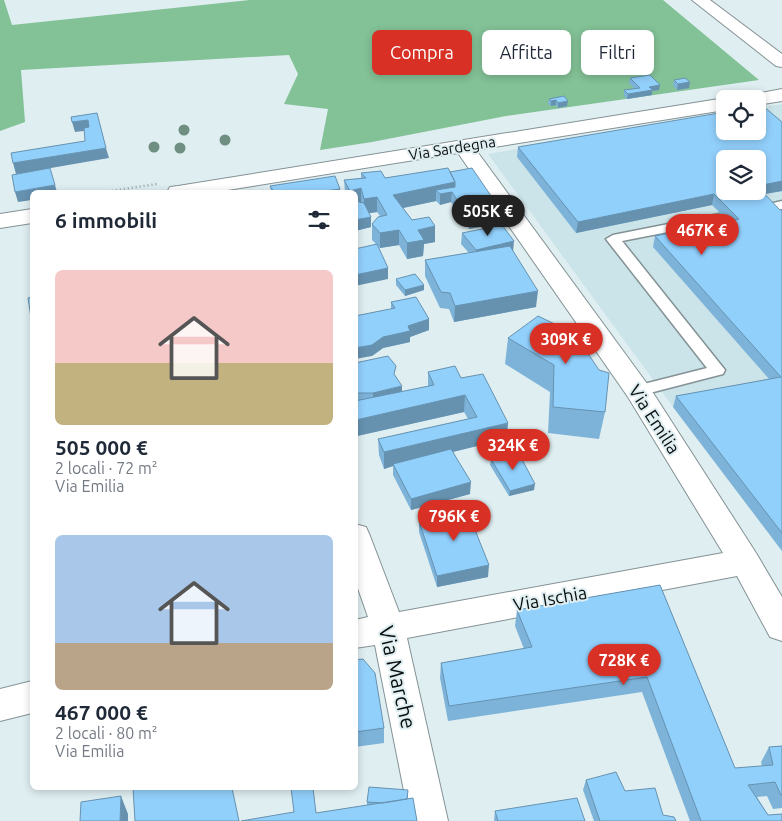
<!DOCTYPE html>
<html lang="it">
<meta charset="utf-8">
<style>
body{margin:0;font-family:Ubuntu,sans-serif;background:#f2f2f3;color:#1f2937;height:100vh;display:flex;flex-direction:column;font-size:19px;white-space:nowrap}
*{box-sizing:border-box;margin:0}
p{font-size:16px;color:#747a83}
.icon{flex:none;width:28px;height:28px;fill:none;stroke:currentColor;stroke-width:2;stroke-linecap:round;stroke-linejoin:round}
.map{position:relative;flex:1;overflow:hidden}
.side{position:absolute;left:30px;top:190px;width:328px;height:600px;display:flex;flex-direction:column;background:#fff;border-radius:8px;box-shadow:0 2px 8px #0003}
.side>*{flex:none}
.top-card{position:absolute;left:372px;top:30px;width:334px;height:45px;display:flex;gap:10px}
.tools{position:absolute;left:716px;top:90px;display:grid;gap:10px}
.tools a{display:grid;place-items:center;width:50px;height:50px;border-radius:8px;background:#fff;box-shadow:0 2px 8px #0003;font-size:25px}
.price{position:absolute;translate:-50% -42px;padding:0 11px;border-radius:18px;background:#d93025;color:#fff;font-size:16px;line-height:32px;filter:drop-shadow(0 1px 2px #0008)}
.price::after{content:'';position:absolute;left:50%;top:30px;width:15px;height:11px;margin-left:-8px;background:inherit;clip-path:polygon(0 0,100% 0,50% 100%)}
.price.selected{background:#222;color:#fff}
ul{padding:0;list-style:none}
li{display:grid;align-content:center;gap:10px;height:265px;padding:0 25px}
li span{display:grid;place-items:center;height:155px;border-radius:8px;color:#555}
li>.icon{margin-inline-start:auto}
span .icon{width:90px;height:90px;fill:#fffc;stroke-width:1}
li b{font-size:21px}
h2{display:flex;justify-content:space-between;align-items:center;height:60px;padding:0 25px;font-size:21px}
.tag{padding:0 18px;border-radius:8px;background:#fff;box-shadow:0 2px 8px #0003;font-size:18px;line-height:45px}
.tag.selected{background:#d93025;color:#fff}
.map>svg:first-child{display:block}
.built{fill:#cbe4e9;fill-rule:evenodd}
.forest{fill:#83c196}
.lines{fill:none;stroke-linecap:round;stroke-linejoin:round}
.lane-casing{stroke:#849295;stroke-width:3}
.street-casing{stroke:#849295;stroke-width:2}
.secondary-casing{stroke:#849295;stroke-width:2}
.path{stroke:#939fa1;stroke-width:2.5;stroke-dasharray:1 3;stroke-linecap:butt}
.lane{fill:#fff;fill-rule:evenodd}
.street{fill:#fff;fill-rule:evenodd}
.secondary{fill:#fff;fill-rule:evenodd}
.tree{fill:#6e8f81}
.wall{fill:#7eb3d9}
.shaded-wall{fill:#6692b0}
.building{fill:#92d0fc;stroke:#6692b0}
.labels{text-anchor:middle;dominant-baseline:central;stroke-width:4;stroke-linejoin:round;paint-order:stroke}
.far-street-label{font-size:15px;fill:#0a0f10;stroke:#dfeef1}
.street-label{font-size:18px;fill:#0a0f10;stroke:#dfeef1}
.near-street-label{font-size:21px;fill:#0a0f10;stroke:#dfeef1}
</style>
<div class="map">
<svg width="782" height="821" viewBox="0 0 782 821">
<rect width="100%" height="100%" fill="#dfeef1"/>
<path class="built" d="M782 104V551L673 407 488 154 725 114V131H758V108ZM725 159H758V191H725Z"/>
<path class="forest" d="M0 0H4L12 25 250 0H663L759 80 506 116 372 142 320 150 328 109 284 104 298 74 289 55 21 70 25 122 0 131Z"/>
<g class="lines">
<defs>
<path id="lane" d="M782 201V209L765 213 759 209 760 206Z
M724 213 731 217 729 220 622 241 725 370 723 374 638 396 632 395 630 391 632 387 707 368 606 239 613 235Z"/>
<path id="street" d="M782 89V101L758 105V99H748L750 95Z
M725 98 727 99H725V110L476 150 648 385 756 553 782 597V641L770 637 737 576 407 638 448 821H410L375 645 355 648V620L368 617 355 580V524L366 527 370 536 399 612 723 553 628 397 458 153 215 192H167L170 187 178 186Z
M32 209V223L0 228V214Z
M32 681V713L0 721V689Z"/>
<path id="secondary" d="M692 0H710L782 54V67L776 66Z"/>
</defs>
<use href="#lane" class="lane-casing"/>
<use href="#street" class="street-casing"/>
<use href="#secondary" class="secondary-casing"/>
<path class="path" d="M104 192 157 184"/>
<use href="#lane" class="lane"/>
<use href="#street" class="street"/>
<use href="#secondary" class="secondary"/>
</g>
<g class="tree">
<circle cx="184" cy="130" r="5.5"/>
<circle cx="225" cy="140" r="5.5"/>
<circle cx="154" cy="147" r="5.5"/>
<circle cx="180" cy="148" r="5.5"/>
</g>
<path class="wall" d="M630 78 659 90 652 91V95L627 99 624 96V90L635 89 629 83Z
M674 80 689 88 677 90 673 85Z
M564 96 567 106 558 108 556 105 551 106 548 104 549 99Z
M782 122V191L764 194 780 210H782V551L673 407 676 396 769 379 653 247 655 236 728 221 712 205 576 233 517 157 518 147Z
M450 172 502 212V223L469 229 451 202 440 205 436 201 403 208 412 220 435 242 424 244 423 256 407 259 399 245 380 248 372 240V224L380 216 377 212 369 213 371 227 355 231V192H345L344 180 361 178V173L385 178Z
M270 186 340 192H271Z
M462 233 513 251 536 307 454 322 449 309 440 308 425 276V260L469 253 461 244Z
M396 279 424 285V290L405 296 396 285Z
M391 302 429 330 410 337V342L383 348 372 356 391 309Z
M508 338 584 348 605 412 599 439 548 433 550 392 505 364Z
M355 363 396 377 402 392 428 387V372L461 378 508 423 506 439 453 452 470 494 411 510 393 475V466L384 469 379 455 378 439 468 419 464 412 357 436 355 432Z
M491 459 534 490 509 496 490 465Z
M419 521 476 534 488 577 437 587 419 532Z
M660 585 735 768 762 766 761 762 769 747 782 746V808L773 809 767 796 757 797 768 815 782 821H690L642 692 448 721 440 678 441 663 524 649 515 626 517 610Z
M355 660 384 728V743L355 747Z
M586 780 625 791 663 815 676 821H594L583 790Z
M408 795V799L316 813 367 805V802Z
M495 811 585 821H494Z"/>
<path class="shaded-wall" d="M690 82 689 88 677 90 678 84Z
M660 85 659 90 652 91V95L627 99 628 94 649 87Z
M556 100V105L551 106V101Z
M568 101 567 106 558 108V103Z
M88 120 91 130 75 132 72 122Z
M106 148 109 158 16 174 13 163Z
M782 181V191L753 196 758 191V186Z
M455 182V196L452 192 451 202 440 205V194L436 190V201L393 210V195Z
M55 185 57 192H32V200L18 202 15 192Z
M361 188V204L355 205V192H350V191Z
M340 189V192H318Z
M714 194 712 205 576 233 578 222Z
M377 197V212L364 214V199Z
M502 212V223L469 229 470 219Z
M371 217V227L355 231V220Z
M435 226V242L424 244 423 256 407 259V243L418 230Z
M399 230V245L380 248V233Z
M514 241 513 252 476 261V250Z
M388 268V279L355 286V275Z
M424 285V290L405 296V290Z
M538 291 536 307 454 322 455 306Z
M429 319V330L410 337V342L383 348 372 356 355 359V348L383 337 408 326Z
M402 386V397L373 404V393Z
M465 395 464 412 357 436 356 420Z
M508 423 506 439 394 466 393 464V466L384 469V452Z
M471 482 470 494 411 510V499Z
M535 484 534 490 509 496 510 491Z
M477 522 476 534 475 530Z
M489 565 488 577 437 587V576Z
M121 796 128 814V821H120Z"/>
<path class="building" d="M650 75 660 85 649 87 653 90 628 94 624 90 640 88 630 78Z
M685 78 690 82 678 84 674 80Z
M564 96 568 101 558 103 556 100 551 101 549 99Z
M763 106 782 122V181L758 186V159H725V191H758V187L780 210H782V533L676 396 781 377 655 236 739 219 714 194 578 222 518 147 725 112V131H758V107Z
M97 113 106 148 13 163 11 153 85 141 84 128 89 127 88 120 72 122 71 117Z
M50 168 55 185 15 192 12 175Z
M448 168 455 182 393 195 412 220 429 217 435 226 418 230 424 240 407 243 399 230 380 233 372 224 378 217 387 215 377 197 364 199 361 188 350 191 344 180 366 178 361 173 381 171 385 178Z
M472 168 502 212 470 219 452 192 440 194 436 190 455 187V182L450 172Z
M335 176 340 189 318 192H274L270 186Z
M355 201 364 203 371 217 355 220Z
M502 225 514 241 476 250 462 233Z
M377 244 388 268 355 275V249Z
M510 246 538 291 455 306 450 293 441 292 425 260Z
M415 274 424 285 405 290 396 279Z
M32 297V324L28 298Z
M416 297 429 319 408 326 410 331 383 337 372 345 355 348V316L395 308 391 302Z
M538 316 586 339 583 346 599 370 609 373 605 412 553 407 554 365 508 338Z
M388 356 396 366 394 374 402 386 373 393H355V363Z
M455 366 461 378 483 374 508 423 384 452 378 439 477 417 465 395 356 420 355 416V401L434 385 428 372Z
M451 449 471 482 411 499 393 464Z
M518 452 535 484 510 491 491 459Z
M474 507 477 522 475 530 489 565 437 576 419 521Z
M660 585 735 768 773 765 769 747 782 746V795H781L775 782 748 785 768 815 782 814V821H701L647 677 449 706 441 663 532 647 517 610Z
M363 659 375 673 384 728 355 732V660Z
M616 772 625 791 655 788 663 815 674 817 676 821H600L586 780Z
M369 787 408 790 407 799 383 803 367 802Z
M133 788H232L239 821H135Z
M291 788H313L316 813 413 798 417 821H241L294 812Z
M121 796 120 821H80L81 802Z
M577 798 585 821H498L495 811Z"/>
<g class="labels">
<g class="far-street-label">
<text transform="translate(452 148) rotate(-9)">Via Sardegna</text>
</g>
<g class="street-label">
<text transform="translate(655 419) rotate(57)">Via Emilia</text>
<text transform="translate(550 598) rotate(-10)">Via Ischia</text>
</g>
<g class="near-street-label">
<text transform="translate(398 677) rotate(77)">Via Marche</text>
</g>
</g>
</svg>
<div class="tools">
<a><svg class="icon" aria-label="locate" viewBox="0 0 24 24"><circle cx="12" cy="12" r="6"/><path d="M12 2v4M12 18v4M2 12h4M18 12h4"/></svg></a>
<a><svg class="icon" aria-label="layers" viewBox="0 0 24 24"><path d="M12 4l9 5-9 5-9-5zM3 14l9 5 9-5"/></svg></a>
</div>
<b class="price selected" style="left:488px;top:237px">505K €</b>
<b class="price" style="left:702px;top:256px">467K €</b>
<b class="price" style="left:566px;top:365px">309K €</b>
<b class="price" style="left:513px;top:471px">324K €</b>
<b class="price" style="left:454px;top:542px">796K €</b>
<b class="price" style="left:624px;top:686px">728K €</b>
<div class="top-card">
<a class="tag selected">Compra</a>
<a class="tag">Affitta</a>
<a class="tag">Filtri</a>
</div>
<section class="side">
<h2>6 immobili<svg class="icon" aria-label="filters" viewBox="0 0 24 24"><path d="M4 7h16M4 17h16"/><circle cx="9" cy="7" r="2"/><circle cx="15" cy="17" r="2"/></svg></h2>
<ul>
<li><span style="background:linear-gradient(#f6c9c9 60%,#c2b280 0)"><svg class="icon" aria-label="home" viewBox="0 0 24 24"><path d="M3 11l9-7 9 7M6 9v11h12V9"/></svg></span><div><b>505 000 €</b><p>2 locali · 72 m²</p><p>Via Emilia</p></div></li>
<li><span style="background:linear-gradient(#a9c7e8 70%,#b9a48a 0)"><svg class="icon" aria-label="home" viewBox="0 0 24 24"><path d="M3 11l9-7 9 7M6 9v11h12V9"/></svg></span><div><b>467 000 €</b><p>2 locali · 80 m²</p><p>Via Emilia</p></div></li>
</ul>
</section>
</div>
